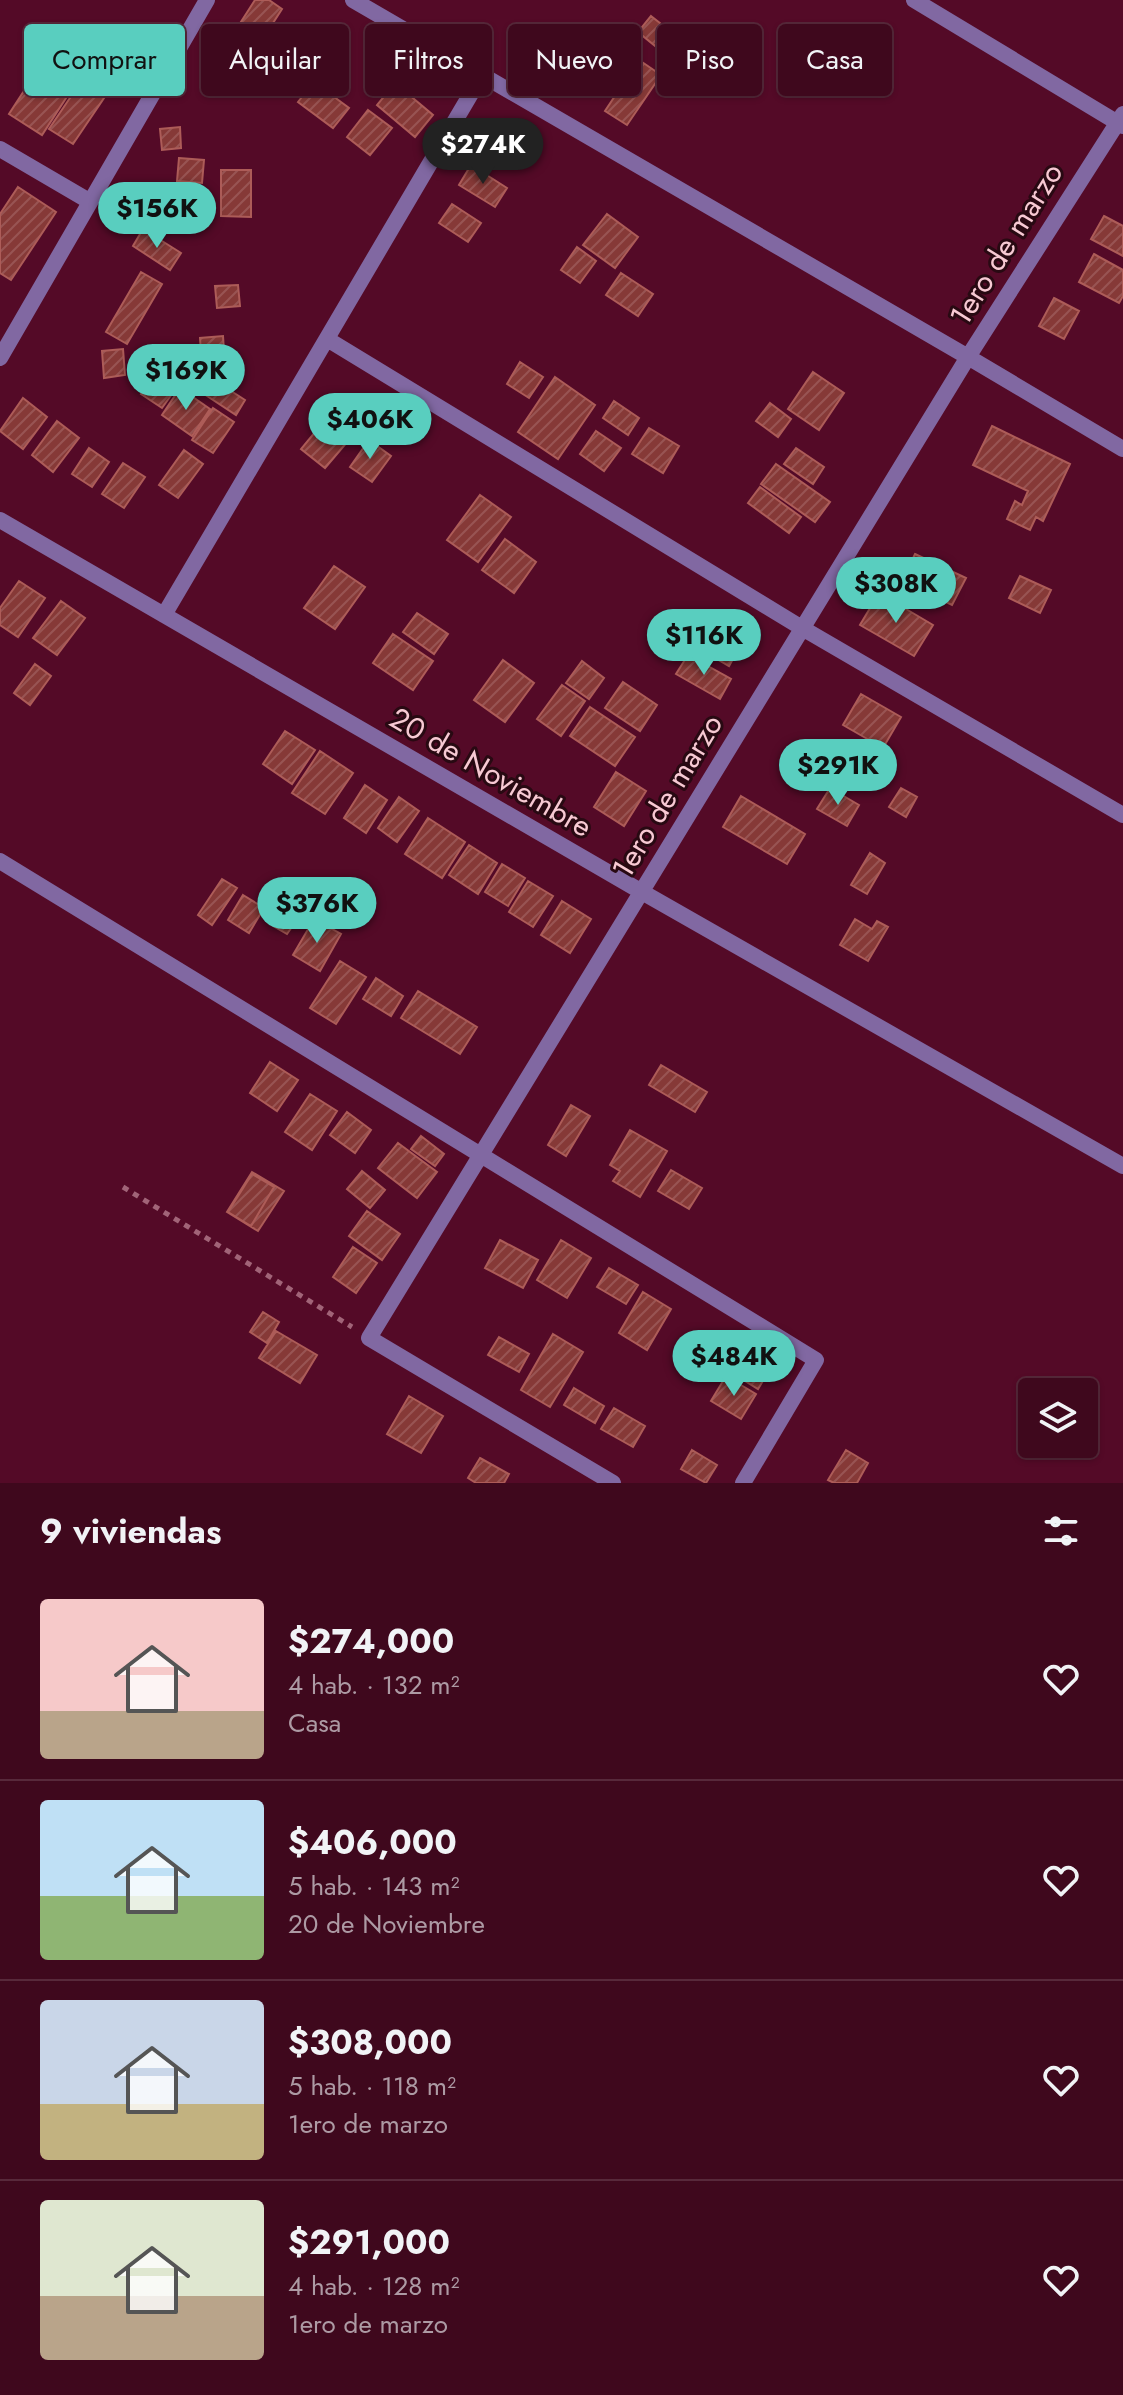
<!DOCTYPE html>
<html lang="es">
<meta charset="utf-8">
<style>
body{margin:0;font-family:Jost,sans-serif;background:#4a162a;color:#f1f3f6;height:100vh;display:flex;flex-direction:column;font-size:30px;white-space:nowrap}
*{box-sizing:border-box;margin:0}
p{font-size:26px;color:#ad9aa4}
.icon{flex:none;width:44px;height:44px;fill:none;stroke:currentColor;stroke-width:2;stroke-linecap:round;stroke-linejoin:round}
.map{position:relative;height:1483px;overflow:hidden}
.sheet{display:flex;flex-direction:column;background:#3f081d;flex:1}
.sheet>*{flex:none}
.banner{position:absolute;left:24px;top:24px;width:1076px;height:72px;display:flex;gap:16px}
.controls{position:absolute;left:1018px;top:1378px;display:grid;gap:16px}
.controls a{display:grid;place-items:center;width:80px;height:80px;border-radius:8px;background:#3f081d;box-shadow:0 2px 6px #0004,0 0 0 2px #58293b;font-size:40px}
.price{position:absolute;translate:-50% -68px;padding:0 18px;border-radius:28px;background:#59cebf;color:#111;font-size:26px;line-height:52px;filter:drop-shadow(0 2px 4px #0008)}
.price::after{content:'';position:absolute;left:50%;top:48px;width:24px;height:18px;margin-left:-12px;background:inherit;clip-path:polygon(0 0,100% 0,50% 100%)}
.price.on{background:#222;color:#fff}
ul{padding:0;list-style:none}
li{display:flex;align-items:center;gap:24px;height:200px;padding:0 40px}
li+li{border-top:2px solid #58293b}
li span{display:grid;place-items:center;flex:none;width:224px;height:160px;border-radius:8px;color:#555}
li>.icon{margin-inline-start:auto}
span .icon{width:96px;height:96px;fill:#fffc;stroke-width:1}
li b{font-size:34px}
h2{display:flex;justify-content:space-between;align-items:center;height:96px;padding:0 40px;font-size:34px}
.tag{padding:0 28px;border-radius:8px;background:#3f081d;box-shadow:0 2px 6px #0004,0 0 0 2px #58293b;font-size:28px;line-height:72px}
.tag.on{background:#59cebf;color:#111}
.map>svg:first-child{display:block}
.building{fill:url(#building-hatch);stroke:#ad5c58;stroke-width:2}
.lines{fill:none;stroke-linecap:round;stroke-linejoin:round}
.path{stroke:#a16478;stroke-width:5;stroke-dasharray:6 6;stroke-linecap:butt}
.street{stroke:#8168a2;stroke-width:16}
.labels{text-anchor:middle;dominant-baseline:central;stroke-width:6;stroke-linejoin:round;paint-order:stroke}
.street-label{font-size:30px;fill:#f7c9d3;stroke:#280912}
</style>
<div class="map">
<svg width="1123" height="1483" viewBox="0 0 1123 1483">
<defs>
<pattern id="building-hatch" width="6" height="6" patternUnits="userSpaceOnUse" patternTransform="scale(2)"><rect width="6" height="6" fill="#863937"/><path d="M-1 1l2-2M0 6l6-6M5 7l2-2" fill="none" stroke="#985453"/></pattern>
</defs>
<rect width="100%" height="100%" fill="#540a27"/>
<path class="building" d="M255 0H269L282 9 262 40 239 25Z
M651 16 689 46 676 63 638 32Z
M243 47 266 62 250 87 226 72Z
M48 54 81 75 42 135 9 114Z
M639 60 661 75 627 125 605 111Z
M314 82 349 108 333 128 298 102Z
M80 83 104 98 73 144 49 129Z
M395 83 433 115 415 137 377 105Z
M368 110 392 128 370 155 347 137Z
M180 127 181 148 162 150 160 129Z
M179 158 204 160 202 183 177 181Z
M471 165 507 188 495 207 459 185Z
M221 170H251V217L221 216Z
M18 187 56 212 11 280 0 273V214Z
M140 189 171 193 167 219 137 215Z
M452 204 481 223 468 242 439 223Z
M607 214 638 237 615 268 583 245Z
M1104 216 1123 226V256L1091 239Z
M143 229 181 253 170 270 133 246Z
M577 247 596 261 580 283 561 270Z
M1094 254 1123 270V296L1119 303 1079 282Z
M141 272 162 284 127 344 106 332Z
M621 273 653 294 638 316 606 295Z
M238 285 240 306 217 308 215 286Z
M1054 298 1079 311 1064 339 1039 326Z
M223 336 224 351 201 353 200 338Z
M123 349 125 375 104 378 102 351Z
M520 362 543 377 529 398 507 384Z
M813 372 844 393 819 430 788 409Z
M155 373 177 387 162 408 141 394Z
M208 376 245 400 236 415 198 390Z
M555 377 595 405 558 459 518 432Z
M180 388 210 409 192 436 162 415Z
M23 398 47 417 23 449 0 431Z
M614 401 639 418 628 435 603 418Z
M770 403 791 419 778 437 756 421Z
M213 408 234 422 213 453 192 440Z
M335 408 359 428 325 468 301 449Z
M57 421 79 438 53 472 32 455Z
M992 426 1070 464 1043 521 1036 517 1030 530 1007 519 1015 501 1022 505 1028 491 973 465Z
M649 428 679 446 663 473 632 454Z
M596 431 621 448 604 471 580 454Z
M369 440 391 456 372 482 350 467Z
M89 448 109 462 92 487 72 474Z
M796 448 824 467 813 484 784 464Z
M184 450 203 464 178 498 159 485Z
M123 463 145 477 124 508 102 494Z
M776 464 830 502 815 522 761 484Z
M760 487 801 517 789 533 748 503Z
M480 495 511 517 478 562 447 540Z
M505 539 536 562 514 593 482 570Z
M915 554 966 578 952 605 902 581Z
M334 566 365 587 335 629 304 608Z
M1020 576 1051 590 1040 613 1009 598Z
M19 581 45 598 18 637 0 625V608Z
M879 593 933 625 914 656 860 625Z
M61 601 85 618 57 655 33 638Z
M417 613 448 634 434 654 403 632Z
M695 614 743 641 729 666 681 638Z
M393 634 433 661 413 690 373 663Z
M688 655 731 679 720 699 676 674Z
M503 660 534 683 505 722 474 700Z
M582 661 604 678 589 699 566 683Z
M35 664 51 676 30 705 14 693Z
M623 682 657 705 640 731 605 708Z
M562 685 585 701 561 736 537 719Z
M861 694 901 717 883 748 843 725Z
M590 707 635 737 615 766 570 736Z
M285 731 315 750 292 784 263 764Z
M320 751 353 773 325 814 292 793Z
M616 772 646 791 624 826 594 807Z
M365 785 387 800 366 833 344 818Z
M830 788 859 805 847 826 817 809Z
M901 788 917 797 906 817 889 807Z
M741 796 805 834 787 864 723 827Z
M399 797 419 811 397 842 378 828Z
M428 818 465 842 442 878 405 854Z
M469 845 497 863 478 894 449 875Z
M870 853 885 863 867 894 851 885Z
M502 864 525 878 508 906 485 892Z
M222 879 237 888 212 925 198 915Z
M528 881 553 896 533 927 509 912Z
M243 895 264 908 249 933 228 920Z
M562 901 591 919 570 953 541 935Z
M287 905 301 914 287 934 273 926Z
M314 919 341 934 320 971 293 955Z
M855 919 872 929 877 921 888 927 868 961 840 945Z
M340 961 366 977 336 1024 310 1008Z
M376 978 403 996 391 1016 363 999Z
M418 991 477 1027 460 1054 401 1018Z
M270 1062 298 1080 277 1111 250 1093Z
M661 1065 707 1092 695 1112 649 1085Z
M310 1094 337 1111 312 1150 285 1132Z
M571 1105 590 1116 566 1156 548 1145Z
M347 1112 371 1130 355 1153 330 1135Z
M630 1130 667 1151 640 1197 613 1181 620 1171 610 1165Z
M421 1136 444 1154 435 1166 411 1149Z
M398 1143 437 1172 417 1198 378 1168Z
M671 1170 702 1188 689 1209 658 1191Z
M362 1171 385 1190 370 1208 347 1189Z
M252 1172 284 1191 258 1231 227 1212Z
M252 1174 274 1187 251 1226 228 1212Z
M367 1211 400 1234 382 1260 349 1236Z
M500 1240 538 1260 523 1288 485 1268Z
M561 1240 591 1258 567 1298 537 1280Z
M353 1247 377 1263 356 1293 333 1277Z
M609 1268 638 1285 626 1304 597 1287Z
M643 1292 671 1309 647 1350 619 1333Z
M263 1312 279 1322 267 1343 250 1332Z
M276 1331 317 1355 300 1383 259 1358Z
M553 1334 583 1352 550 1407 521 1390Z
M499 1337 529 1354 519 1372 488 1355Z
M745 1344 775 1361 758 1389 729 1371Z
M726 1376 756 1394 741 1419 711 1401Z
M574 1388 604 1406 595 1423 564 1405Z
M409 1396 443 1416 421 1453 387 1434Z
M614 1408 645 1426 633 1447 601 1429Z
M692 1450 717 1465 706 1483 681 1469Z
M846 1450 868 1463 857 1483H834L828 1480Z
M480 1458 509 1474 504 1483H476L468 1478Z"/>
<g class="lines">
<path class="path" d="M123 1187 352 1327"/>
<path class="street" d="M353 0 968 357 1123 449
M914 0 1123 126
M0 149 89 201
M327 339 802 628 1123 815
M0 358 207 0
M0 520 642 892 1123 1166
M164 615 482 75
M0 861 816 1360 743 1483
M613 1483 369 1338 968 357 1123 114"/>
</g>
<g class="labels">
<g class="street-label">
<text transform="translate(1006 244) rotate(-58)">1ero de marzo</text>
<text transform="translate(491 772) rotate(30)">20 de Noviembre</text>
<text transform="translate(667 796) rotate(-59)">1ero de marzo</text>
</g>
</g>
</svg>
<div class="controls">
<a><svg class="icon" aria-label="layers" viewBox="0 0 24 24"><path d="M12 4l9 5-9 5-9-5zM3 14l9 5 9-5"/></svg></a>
</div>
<b class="price on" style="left:483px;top:186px">$274K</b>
<b class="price" style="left:157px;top:250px">$156K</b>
<b class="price" style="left:186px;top:412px">$169K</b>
<b class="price" style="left:370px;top:461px">$406K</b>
<b class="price" style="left:896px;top:625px">$308K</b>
<b class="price" style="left:704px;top:677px">$116K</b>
<b class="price" style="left:838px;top:807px">$291K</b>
<b class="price" style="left:317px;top:945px">$376K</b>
<b class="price" style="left:734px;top:1398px">$484K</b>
<div class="banner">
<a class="tag on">Comprar</a>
<a class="tag">Alquilar</a>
<a class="tag">Filtros</a>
<a class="tag">Nuevo</a>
<a class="tag">Piso</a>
<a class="tag">Casa</a>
</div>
</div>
<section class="sheet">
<h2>9 viviendas<svg class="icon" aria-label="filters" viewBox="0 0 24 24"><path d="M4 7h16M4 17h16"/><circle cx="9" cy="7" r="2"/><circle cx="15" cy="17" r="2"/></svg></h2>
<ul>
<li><span style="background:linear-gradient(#f6c9c9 70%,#b9a48a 0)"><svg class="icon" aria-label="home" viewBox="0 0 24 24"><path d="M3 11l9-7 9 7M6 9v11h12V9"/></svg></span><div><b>$274,000</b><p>4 hab. · 132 m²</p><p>Casa</p></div><svg class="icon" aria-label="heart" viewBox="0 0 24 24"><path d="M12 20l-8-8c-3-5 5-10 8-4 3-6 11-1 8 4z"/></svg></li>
<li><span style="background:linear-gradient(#bfe0f5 60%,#8fb573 0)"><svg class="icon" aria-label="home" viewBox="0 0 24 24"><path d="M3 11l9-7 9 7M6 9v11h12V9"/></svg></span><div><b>$406,000</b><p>5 hab. · 143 m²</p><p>20 de Noviembre</p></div><svg class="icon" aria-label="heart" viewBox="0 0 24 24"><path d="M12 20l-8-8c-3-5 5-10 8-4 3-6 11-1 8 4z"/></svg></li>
<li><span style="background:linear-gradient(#c9d6e8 65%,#c2b280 0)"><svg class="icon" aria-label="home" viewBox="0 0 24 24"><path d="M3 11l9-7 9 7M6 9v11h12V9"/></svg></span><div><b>$308,000</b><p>5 hab. · 118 m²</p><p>1ero de marzo</p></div><svg class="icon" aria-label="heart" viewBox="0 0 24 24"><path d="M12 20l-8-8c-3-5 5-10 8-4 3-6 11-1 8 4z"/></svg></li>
<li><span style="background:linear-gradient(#dfe7d0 60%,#b9a48a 0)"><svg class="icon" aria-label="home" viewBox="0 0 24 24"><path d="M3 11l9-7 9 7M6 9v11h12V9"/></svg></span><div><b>$291,000</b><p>4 hab. · 128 m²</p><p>1ero de marzo</p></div><svg class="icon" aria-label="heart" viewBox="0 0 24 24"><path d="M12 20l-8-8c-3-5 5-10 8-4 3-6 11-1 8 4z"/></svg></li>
</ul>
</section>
